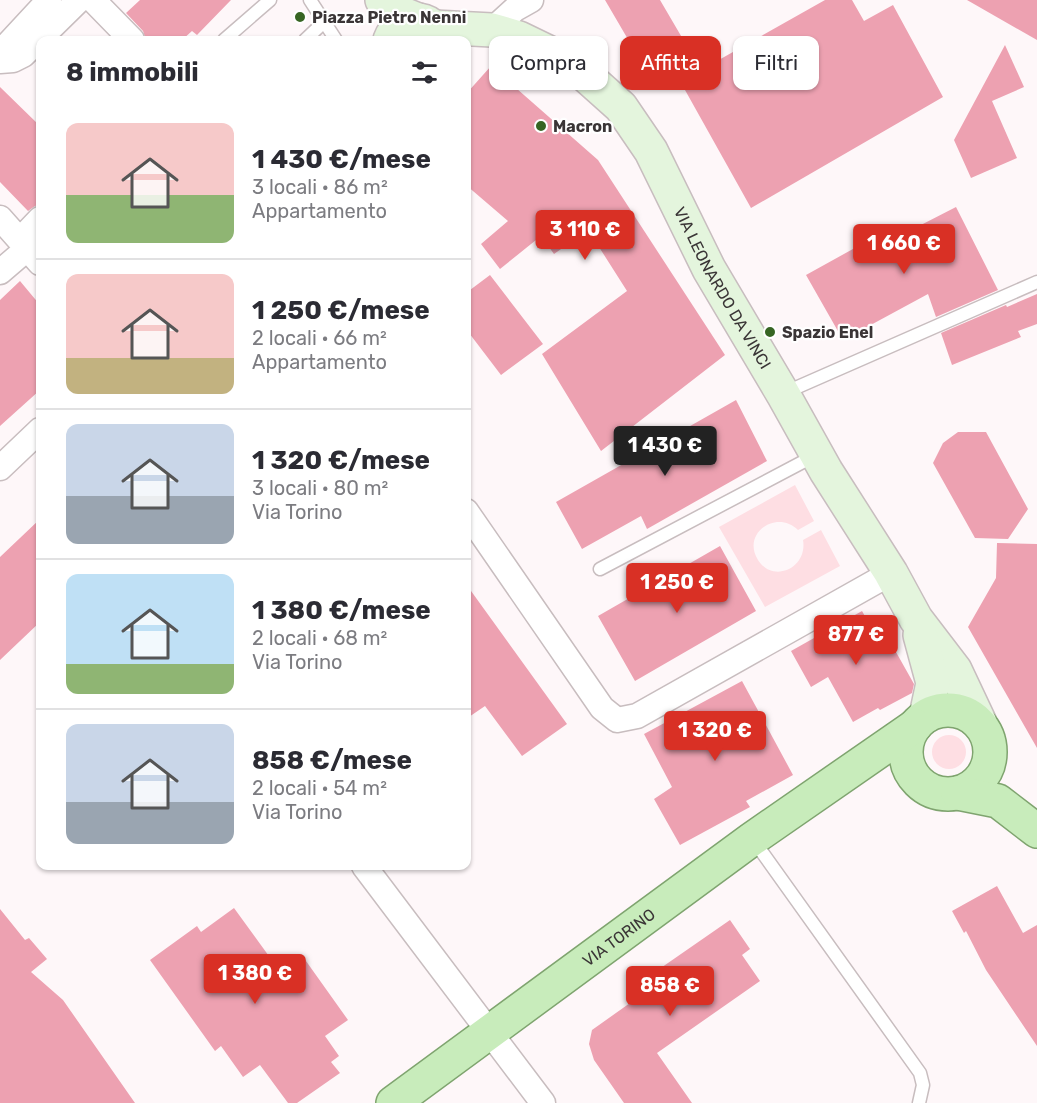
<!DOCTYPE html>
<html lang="it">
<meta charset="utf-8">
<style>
body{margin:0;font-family:Rubik,sans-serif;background:#f7f7f7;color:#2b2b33;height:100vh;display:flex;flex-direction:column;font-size:22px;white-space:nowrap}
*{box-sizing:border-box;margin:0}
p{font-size:20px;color:#7c7c81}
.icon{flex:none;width:33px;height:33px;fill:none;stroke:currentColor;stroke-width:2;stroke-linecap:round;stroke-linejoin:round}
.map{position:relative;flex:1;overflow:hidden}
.side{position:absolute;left:36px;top:36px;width:435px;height:834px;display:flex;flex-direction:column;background:#fff;border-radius:12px;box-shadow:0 2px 4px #0004}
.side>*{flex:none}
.hud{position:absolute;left:489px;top:36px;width:458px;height:54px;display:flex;gap:12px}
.price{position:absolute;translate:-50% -51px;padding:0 14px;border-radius:6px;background:#d93025;color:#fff;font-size:20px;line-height:39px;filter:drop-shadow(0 2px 3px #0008)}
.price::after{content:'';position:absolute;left:50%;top:36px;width:18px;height:14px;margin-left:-9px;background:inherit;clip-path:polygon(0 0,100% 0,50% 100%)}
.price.current{background:#222;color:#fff}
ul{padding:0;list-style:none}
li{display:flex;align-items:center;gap:18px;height:150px;padding:0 30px}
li+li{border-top:2px solid #e1e1e2}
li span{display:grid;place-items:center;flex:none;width:168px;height:120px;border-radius:12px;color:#555}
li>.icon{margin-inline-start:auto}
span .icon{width:72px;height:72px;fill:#fffc;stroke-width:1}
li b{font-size:26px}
h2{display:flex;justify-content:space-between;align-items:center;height:72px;padding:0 30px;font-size:26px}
.pill{padding:0 21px;border-radius:12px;background:#fff;box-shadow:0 2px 4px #0004;font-size:21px;line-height:54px}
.pill.current{background:#d93025;color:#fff}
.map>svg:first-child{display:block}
.green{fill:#fedee3}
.building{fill:#eda1b1}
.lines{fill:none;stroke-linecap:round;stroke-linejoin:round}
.service-casing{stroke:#c8bdbf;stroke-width:15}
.minor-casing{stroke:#c8bdbf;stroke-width:27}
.secondary-casing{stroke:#c8bdbf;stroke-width:36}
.primary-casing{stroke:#7fa46f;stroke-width:36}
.service{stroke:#fff;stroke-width:12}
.minor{stroke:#fff;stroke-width:24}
.secondary{stroke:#e4f5dd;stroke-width:33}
.primary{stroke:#c8ecbb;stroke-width:33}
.poi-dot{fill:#376523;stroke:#fff;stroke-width:2}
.labels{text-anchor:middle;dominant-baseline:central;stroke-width:4.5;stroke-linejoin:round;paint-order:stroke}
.poi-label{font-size:16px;font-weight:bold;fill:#3a3536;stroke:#fff;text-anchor:start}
.street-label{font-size:16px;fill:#3a3536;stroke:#fff}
</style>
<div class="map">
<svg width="1037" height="1103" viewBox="0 0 1037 1103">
<rect width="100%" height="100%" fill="#fef7f9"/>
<path class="green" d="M795 485 814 521 798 530C777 509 741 533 758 560 773 584 808 568 803 540L821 530 840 566 765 607 719 527Z
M932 752a17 17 0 1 1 34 0a17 17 0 1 1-34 0Z"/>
<path class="building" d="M140 0H231L197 35 192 31 182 40H146L143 31 126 13Z
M605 0H660L701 70 825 0H852L864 21 893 5 943 97 751 208 671 65 650 77Z
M967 0H1037V40Z
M1005 45 1024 87 992 101 1017 158 971 178 954 140Z
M491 66 598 160 725 355 601 451 542 354 627 291 592 236 575 248 571 242 554 254 541 236 500 269 481 244 508 221 466 185V94Z
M0 87 40 126V205L35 206 28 211 0 182Z
M956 207 998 290 936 317 928 294 843 340 806 275 871 239 876 248Z
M490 275 543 344 501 375 466 329V293Z
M20 281 40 305V390L0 426V300Z
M1037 294V324L1018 331 1021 337 952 365 941 333 1006 305 1007 307Z
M736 400 767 461 647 529 641 516 582 549 556 502Z
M958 432H986L1028 509 1008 539 975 538 933 463 943 443Z
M40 519V622L0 660V557Z
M997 543 1037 544V748L968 627 996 578Z
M720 546 756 611 635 681 598 616Z
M466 584 567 724 522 756 485 706 466 719Z
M862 611 875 634 883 629 914 684 912 693 880 710 878 708 853 722 828 677 811 687 791 651Z
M742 681 793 775 746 801 750 807 680 845 654 799 672 787 644 734Z
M997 886 1023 933 1037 925V1046L986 970 966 931 964 933 952 911Z
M234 908 279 970 301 954 348 1020 325 1036 339 1056 331 1062 340 1073 297 1103H288L260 1065 243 1077 221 1046 215 1051 150 960 197 926 201 932Z
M0 909 25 940 29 938 47 959 31 972 63 1000 135 1103H0Z
M730 920 750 949 742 955 760 981 657 1053 692 1103H624L594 1060 589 1044 592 1030 661 981 655 972Z"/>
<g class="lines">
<defs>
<path id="service" d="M310 0 336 40
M224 40 270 0
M305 40 324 22
M784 393 1037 282
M600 569 816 455
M754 841 920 1073 923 1085 919 1103"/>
<path id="minor" d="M93 0 132 40
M492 30 515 9 531 0
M0 53 49 0
M0 61 13 60 23 55 79 0
M0 218 40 263
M20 240 40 219
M0 272 28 248
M0 468 40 430
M466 511 602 708 617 720 637 716 891 573
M364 866 543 1103"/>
<g id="secondary">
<path d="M382 0 403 14 418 20"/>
<path id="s1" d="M434 27 492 30 519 38 552 54 583 73 621 107 651 151 709 269 783 394 826 471 891 573 916 619 955 670 980 723"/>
<path d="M390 40C399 14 433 13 441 40"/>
<path d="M920 635 933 683 926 716"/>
</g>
<g id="primary">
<circle cx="948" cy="752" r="42"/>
<path d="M958 793 998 801 1037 831"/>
<path id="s2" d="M393 1103 752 839 915 726"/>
</g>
</defs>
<use href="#service" class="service-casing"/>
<use href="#minor" class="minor-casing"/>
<use href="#secondary" class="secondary-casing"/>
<use href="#primary" class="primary-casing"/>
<use href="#service" class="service"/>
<use href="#minor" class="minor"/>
<use href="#secondary" class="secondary"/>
<use href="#primary" class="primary"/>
</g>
<g class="poi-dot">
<circle cx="300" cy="17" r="6"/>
<circle cx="541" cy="126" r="6"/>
<circle cx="770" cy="332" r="6"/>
</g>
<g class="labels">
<g class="poi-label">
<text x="312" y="17">Piazza Pietro Nenni</text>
<text x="553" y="126">Macron</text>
<text x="782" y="332">Spazio Enel</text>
</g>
<g class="street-label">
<text stroke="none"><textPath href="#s1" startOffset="418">VIA LEONARDO DA VINCI</textPath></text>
<text stroke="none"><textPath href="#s2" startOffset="280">VIA TORINO</textPath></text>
</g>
</g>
</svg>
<b class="price" style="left:585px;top:261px">3 110 €</b>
<b class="price" style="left:904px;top:275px">1 660 €</b>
<b class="price current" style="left:665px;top:477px">1 430 €</b>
<b class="price" style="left:677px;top:614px">1 250 €</b>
<b class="price" style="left:856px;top:666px">877 €</b>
<b class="price" style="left:715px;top:762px">1 320 €</b>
<b class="price" style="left:255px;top:1005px">1 380 €</b>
<b class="price" style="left:670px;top:1017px">858 €</b>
<div class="hud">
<a class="pill">Compra</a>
<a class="pill current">Affitta</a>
<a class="pill">Filtri</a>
</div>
<section class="side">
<h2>8 immobili<svg class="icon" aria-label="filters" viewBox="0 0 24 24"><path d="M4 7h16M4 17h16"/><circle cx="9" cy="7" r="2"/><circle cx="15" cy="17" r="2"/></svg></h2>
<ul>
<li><span style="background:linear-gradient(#f6c9c9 60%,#8fb573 0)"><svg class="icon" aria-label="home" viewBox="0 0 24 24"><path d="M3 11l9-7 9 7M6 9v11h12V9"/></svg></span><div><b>1 430 €/mese</b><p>3 locali · 86 m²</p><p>Appartamento</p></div></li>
<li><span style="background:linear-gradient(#f6c9c9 70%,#c2b280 0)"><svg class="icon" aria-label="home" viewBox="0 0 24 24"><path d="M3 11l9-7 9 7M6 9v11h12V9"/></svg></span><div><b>1 250 €/mese</b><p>2 locali · 66 m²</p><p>Appartamento</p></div></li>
<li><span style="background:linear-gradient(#c9d6e8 60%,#9aa5b1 0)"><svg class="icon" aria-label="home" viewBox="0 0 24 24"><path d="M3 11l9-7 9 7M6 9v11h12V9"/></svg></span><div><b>1 320 €/mese</b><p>3 locali · 80 m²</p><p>Via Torino</p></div></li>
<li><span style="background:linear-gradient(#bfe0f5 75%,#8fb573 0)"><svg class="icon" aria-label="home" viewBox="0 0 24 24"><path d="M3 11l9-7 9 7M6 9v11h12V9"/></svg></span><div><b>1 380 €/mese</b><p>2 locali · 68 m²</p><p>Via Torino</p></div></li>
<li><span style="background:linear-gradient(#c9d6e8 65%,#9aa5b1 0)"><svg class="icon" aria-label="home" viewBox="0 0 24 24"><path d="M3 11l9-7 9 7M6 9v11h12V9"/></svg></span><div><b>858 €/mese</b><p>2 locali · 54 m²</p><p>Via Torino</p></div></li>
</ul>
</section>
</div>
